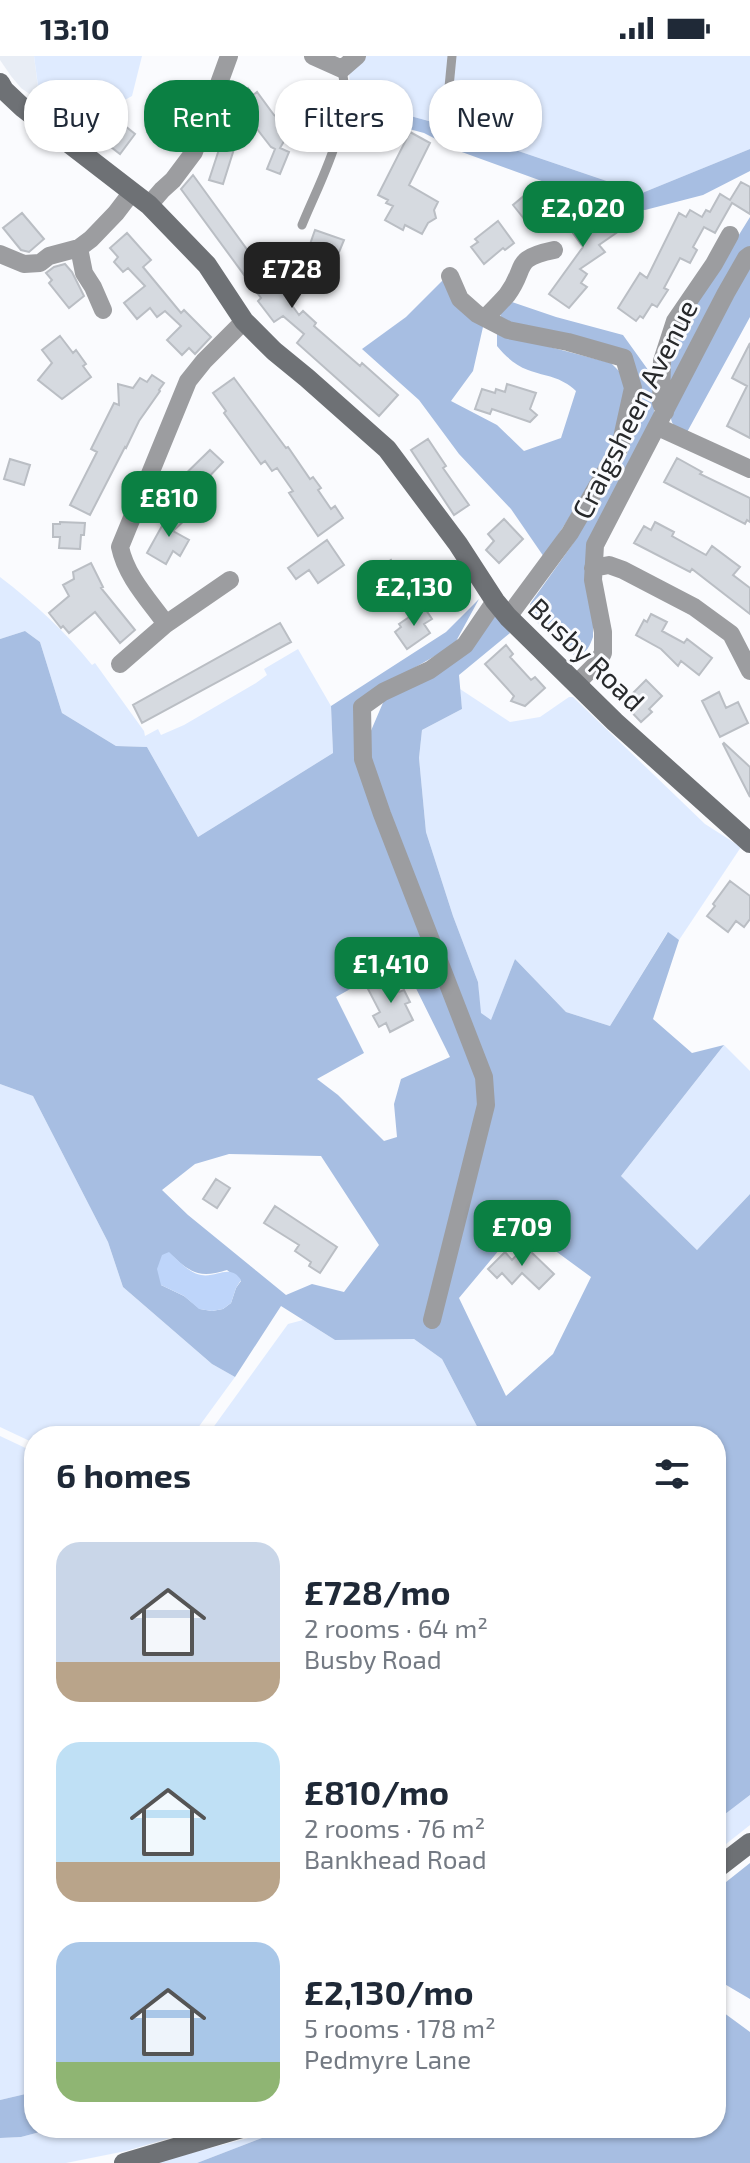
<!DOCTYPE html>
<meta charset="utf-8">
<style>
body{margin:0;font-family:"Exo 2",sans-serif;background:#f6f6f7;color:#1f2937;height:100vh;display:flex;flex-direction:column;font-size:30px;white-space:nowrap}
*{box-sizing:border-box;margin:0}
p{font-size:26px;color:#747a83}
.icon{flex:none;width:44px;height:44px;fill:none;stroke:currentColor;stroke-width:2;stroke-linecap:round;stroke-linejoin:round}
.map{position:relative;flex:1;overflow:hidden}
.panel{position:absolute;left:24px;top:1370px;width:702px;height:712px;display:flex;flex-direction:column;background:#fff;border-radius:32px;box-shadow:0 2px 6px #0004}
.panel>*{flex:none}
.banner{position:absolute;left:24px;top:24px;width:702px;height:72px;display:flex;gap:16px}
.price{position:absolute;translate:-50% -68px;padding:0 18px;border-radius:16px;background:#0b8043;color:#fff;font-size:26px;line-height:52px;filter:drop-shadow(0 2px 4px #0008)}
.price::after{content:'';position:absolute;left:50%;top:48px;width:24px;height:18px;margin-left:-12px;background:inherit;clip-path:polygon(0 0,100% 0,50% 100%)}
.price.selected{background:#222;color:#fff}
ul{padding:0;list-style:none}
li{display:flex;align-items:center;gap:24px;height:200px;padding:0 32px}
li span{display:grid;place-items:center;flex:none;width:224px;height:160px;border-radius:24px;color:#555}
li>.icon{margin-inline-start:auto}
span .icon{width:96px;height:96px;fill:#fffc;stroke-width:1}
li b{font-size:34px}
h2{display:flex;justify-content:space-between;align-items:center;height:96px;padding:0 32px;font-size:34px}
.pill{padding:0 28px;border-radius:32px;background:#fff;box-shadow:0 2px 6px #0004;font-size:28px;line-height:72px}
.pill.selected{background:#0b8043;color:#fff}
.status{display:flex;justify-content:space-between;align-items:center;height:56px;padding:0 40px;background:#fff;direction:ltr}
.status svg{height:22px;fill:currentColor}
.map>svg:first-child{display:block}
.built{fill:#e8edf5}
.green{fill:#dfebff}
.forest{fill:#a7bee2;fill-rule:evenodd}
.water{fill:#bed5fa}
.building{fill:#d6dae0;stroke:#babec4;stroke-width:2}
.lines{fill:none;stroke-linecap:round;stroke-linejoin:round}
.lane{stroke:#9c9da0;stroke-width:9}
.street{stroke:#9c9da0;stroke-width:18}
.secondary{stroke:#6e7175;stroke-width:20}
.labels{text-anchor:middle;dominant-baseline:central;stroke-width:6;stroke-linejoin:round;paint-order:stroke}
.street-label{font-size:28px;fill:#27292b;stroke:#fafbfe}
</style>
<div class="status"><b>13:10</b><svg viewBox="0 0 49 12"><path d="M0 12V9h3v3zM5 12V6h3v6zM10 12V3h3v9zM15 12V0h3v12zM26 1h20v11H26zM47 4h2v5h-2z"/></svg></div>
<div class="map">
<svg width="750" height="2107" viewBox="0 0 750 2107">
<rect width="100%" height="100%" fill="#fafbfe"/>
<path class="built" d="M0 0H34L38 31 31 39 21 32 11 20 0 4Z"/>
<path class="green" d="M34 0H142L132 40 121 46 96 41 87 56 83 81 31 39 38 30Z
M365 0H750V93L642 137 436 67 381 52 351 47 349 14Z
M0 521C34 547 65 575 92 609L95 607 144 675 145 680 158 673 161 679 184 669 256 627 267 619 264 613 298 593 331 650 333 697 198 781 147 691 116 690 62 657 40 586 25 575 0 583Z
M460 633 510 666 540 661 569 641H573L705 768 741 791 679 884 667 877 610 970 566 956 515 903 491 965 480 957 478 926 453 860 426 776 419 702 422 674 462 653Z
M724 989 750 1015V1138L697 1194 621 1120Z
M0 1028 33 1040 108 1186 123 1231 212 1308 235 1321 192 1380H34V1387L0 1371Z
M303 1264 335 1284 414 1283 442 1303 482 1380H207L288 1268Z
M0 1380 34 1396V2036L0 2044Z
M750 1739V1769L716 1796V1765Z
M55 2072H204L126 2095 66 2107H0V2082L21 2081Z
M287 2072H288L197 2107H153Z"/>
<path class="forest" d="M351 47 381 52 436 67 642 137 750 93V115L703 139 645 154 613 151 459 95 424 77 409 73 387 90 340 93Z
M750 161V193L669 336V304L683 269Z
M750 205V261L686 378C677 372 670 370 671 358Z
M445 222 483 271 473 315 451 345 497 369 524 395 561 382 576 335C560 320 547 321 528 314 515 309 505 300 497 290V277L611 307 620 316 624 327 625 339 611 396 544 501 511 453 459 398 419 344 362 293 406 261Z
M509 245 556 261 623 279 651 318 654 335V359L593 477V581C590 589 587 598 576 599 568 599 537 568 532 560 529 554 530 553 530 548L572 489 627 398 638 357 640 331 632 306 501 265 500 255Z
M479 543 454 589 362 642 367 692 370 677 385 642 495 559 510 577 459 619 462 653 422 674 419 702 426 776 453 860 478 926 481 957 491 964 515 903 566 956 610 970 668 876 679 884 653 963 692 997 724 989 621 1120 697 1194 750 1138V1739L716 1765V1380H482L442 1303 414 1283 335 1284 281 1250 235 1321 212 1308 123 1231 108 1186 33 1040 0 1028V583L25 575 40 586 62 657 116 690 147 691 198 781 333 697 331 650 446 576ZM402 904 450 1001 401 1023 394 1048 397 1081 384 1085 338 1039 317 1023 364 997 336 941ZM229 1098 321 1100 379 1189 344 1236 312 1228 286 1239 188 1159 162 1134 195 1108ZM520 1169 591 1221 553 1298 506 1340 459 1242ZM169 1197C190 1216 198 1223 227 1214L241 1225 236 1232 231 1247 223 1253 212 1255 200 1253 184 1240 161 1229Z
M750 1807V1943L716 1923V1834Z
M716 1951 750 1976V2107H197L288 2072H716Z
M34 2036V2072H55L21 2081 0 2082V2044Z"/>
<path class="water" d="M169 1196C178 1204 189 1217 201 1219 217 1222 230 1207 241 1224L236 1232 231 1247 223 1253 212 1255 199 1253 184 1240 161 1229 157 1213 162 1199Z"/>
<path class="building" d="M248 32 253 39 257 36 274 59 293 70 280 92 289 96 280 118 267 113 275 93 271 91 233 42Z
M303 47 332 61 323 82 293 68Z
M109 57 135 78 120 98 93 77Z
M226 72 239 77 223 128 209 124Z
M410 76 430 87 409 129 438 146 434 154 436 162 428 167 422 178 405 169 403 174 385 164 393 150 386 147 388 144 378 139Z
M193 119 275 232 278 230 299 259 303 255 316 267 314 270 360 310 362 307 398 339 379 360 297 287 304 278 283 260 274 266 258 245 261 242 181 133Z
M741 126 750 131V158L732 147 715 177 704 171 693 191 697 194 690 207 680 202 664 232 668 234 657 251 652 248 643 262 640 260 636 265 618 252 640 217 647 222 679 157 686 161 690 154 702 161 706 154 710 156 720 138 730 144Z
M532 133 548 154 529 169 513 149Z
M586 139 603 165 607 162 610 167 612 165 619 175 599 189 605 196 580 213 587 218 581 227 587 231 569 252 549 238 583 191 570 173 577 168 566 152Z
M22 157 44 183 29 196 21 194 3 172Z
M498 165 514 187 505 194 503 192 484 208 471 191 478 186 475 183Z
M315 174 344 184 337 201 330 198 324 215 303 208Z
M127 177 151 204 143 211 181 257 184 254 211 281 195 298 189 292 182 299 167 284 181 270 165 255 157 261 150 252 137 263 124 247 145 230 128 212 123 216 114 206 118 201 110 192Z
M65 208 72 216 84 240 69 252 49 227 52 224 46 217 54 211Z
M60 280 73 297 76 294 86 308 83 310 91 321 62 343 38 324 52 307 42 294Z
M750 287V382L727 370 747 330 732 322Z
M152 319 164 327 159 334 160 335 139 365 126 392 125 391 90 459 70 449 97 396 91 393 114 347 119 349 118 328 133 332 140 322 147 326Z
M234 322 286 392 288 391 310 423 313 421 321 432 318 434 331 453 335 450 343 462 318 480 289 437 293 435 277 412 272 415 265 405 261 408 224 357 226 355 213 337Z
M507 328 536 337 530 353 537 359 530 366 492 353 490 358 475 353 482 333 495 337 496 333 505 336Z
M428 383 446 410 443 412 469 449 454 459 411 394Z
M210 394 223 406 203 427 205 429 196 437 202 443 190 455 169 434Z
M677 402 702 416 700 418 750 442V466L747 464 745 468 664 426Z
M10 403 30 409 24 429 4 423Z
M178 453 187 462 173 475 189 484 180 500 173 495 166 508 147 497 163 468Z
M504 463 523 483 499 507 486 494 494 485 488 478Z
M60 466 85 467 84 479H81L80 493 59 492 60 481H53V468H60Z
M655 466 674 476 672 480 706 499 712 490 740 511 733 519 750 532V558L692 513 690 516 634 487 644 470 651 474Z
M327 484 344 509 318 527 309 514 296 523 288 512Z
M391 504 410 532 389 546 385 541 380 544 368 526 373 523 370 519Z
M91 507 103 531 101 532 135 574 120 587 95 556 69 577 63 570 61 572 49 557 69 540 63 529 74 523 73 516Z
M424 551 432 563 424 568 430 577 407 593 395 576 401 571 399 568Z
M651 558 667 566 662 575 684 587 687 583 712 602 699 619 681 605 678 610 661 593 636 579 644 564 647 566Z
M280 567 291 586 142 667 133 649Z
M506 589 513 598 510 601 531 624 535 621 545 632 525 650 511 645 514 640 485 608Z
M646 624 662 640 649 653 652 656 641 666 623 647Z
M719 636 726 652 738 646 748 667 720 681 702 645Z
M724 687 750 711V741L723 688Z
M730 825 750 840V863L744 871 736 865 728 876 707 860 715 850 713 848Z
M391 921 399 936 404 934 410 946 405 948 413 964 390 976 386 967 379 971 373 960 380 956 368 933Z
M216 1123 230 1132 217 1152 203 1143Z
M275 1150 337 1191 320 1217 309 1210 311 1206 295 1195 299 1189 264 1167Z
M523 1192 527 1196 529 1194 554 1218 539 1233 522 1217 512 1228 502 1217 497 1222 488 1213 505 1196 512 1204Z"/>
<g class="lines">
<path class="lane" d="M447 52 452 0
M302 169C322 120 353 68 342 13"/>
<path class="street" d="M313 0 342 13 357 0
M149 149 162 134 173 124 194 96 229 0
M79 192 84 217 93 231 103 254
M0 198 24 208 40 207 49 200 79 192 91 183 116 157 132 136
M450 220 460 243 477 258 508 274 568 286 624 302 633 332 620 391 570 477 508 561
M485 262C492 255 500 247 507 239 528 211 511 203 554 194
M665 356 661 347 662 305 675 265 714 208 730 179
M658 371 750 413
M593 512 609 509 623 514 694 551 731 578 750 615
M166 568C148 543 126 520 120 491L188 325 204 305 244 265
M120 608 166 568 230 524
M577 627 597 607 603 597V576L593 524 595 489 726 237 746 202 750 199
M432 1264 486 1049 484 1021 382 758 363 703 362 651 383 636 430 614 465 589 495 545"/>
<path class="secondary" d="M0 27 4 34 22 51 149 149 207 209 244 265 274 295 307 322 387 393 458 488 495 545 508 561 615 666 750 787
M716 1813 750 1787
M124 2107 242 2072"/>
</g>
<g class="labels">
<g class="street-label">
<text transform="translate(634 353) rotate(-63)">Craigsheen Avenue</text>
<text transform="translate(587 598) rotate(44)">Busby Road</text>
</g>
</g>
</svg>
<b class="price" style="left:583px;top:193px">£2,020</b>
<b class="price selected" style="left:292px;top:254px">£728</b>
<b class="price" style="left:169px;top:483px">£810</b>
<b class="price" style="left:414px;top:572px">£2,130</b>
<b class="price" style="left:391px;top:949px">£1,410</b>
<b class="price" style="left:522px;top:1212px">£709</b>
<div class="banner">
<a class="pill">Buy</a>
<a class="pill selected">Rent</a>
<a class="pill">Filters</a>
<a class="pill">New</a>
</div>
<section class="panel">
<h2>6 homes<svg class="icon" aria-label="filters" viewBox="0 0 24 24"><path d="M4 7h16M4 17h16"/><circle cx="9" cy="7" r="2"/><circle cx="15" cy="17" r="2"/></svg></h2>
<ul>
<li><span style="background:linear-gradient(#c9d6e8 75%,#b9a48a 0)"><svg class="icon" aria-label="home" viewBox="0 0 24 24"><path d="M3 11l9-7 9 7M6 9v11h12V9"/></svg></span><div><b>£728/mo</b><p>2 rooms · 64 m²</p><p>Busby Road</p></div></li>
<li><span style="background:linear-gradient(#bfe0f5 75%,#b9a48a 0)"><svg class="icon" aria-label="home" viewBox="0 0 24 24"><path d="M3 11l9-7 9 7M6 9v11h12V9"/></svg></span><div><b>£810/mo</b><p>2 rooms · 76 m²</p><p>Bankhead Road</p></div></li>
<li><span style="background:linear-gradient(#a9c7e8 75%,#8fb573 0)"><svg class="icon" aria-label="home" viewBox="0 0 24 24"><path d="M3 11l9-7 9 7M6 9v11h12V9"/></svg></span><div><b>£2,130/mo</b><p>5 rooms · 178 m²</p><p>Pedmyre Lane</p></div></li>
</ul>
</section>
</div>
